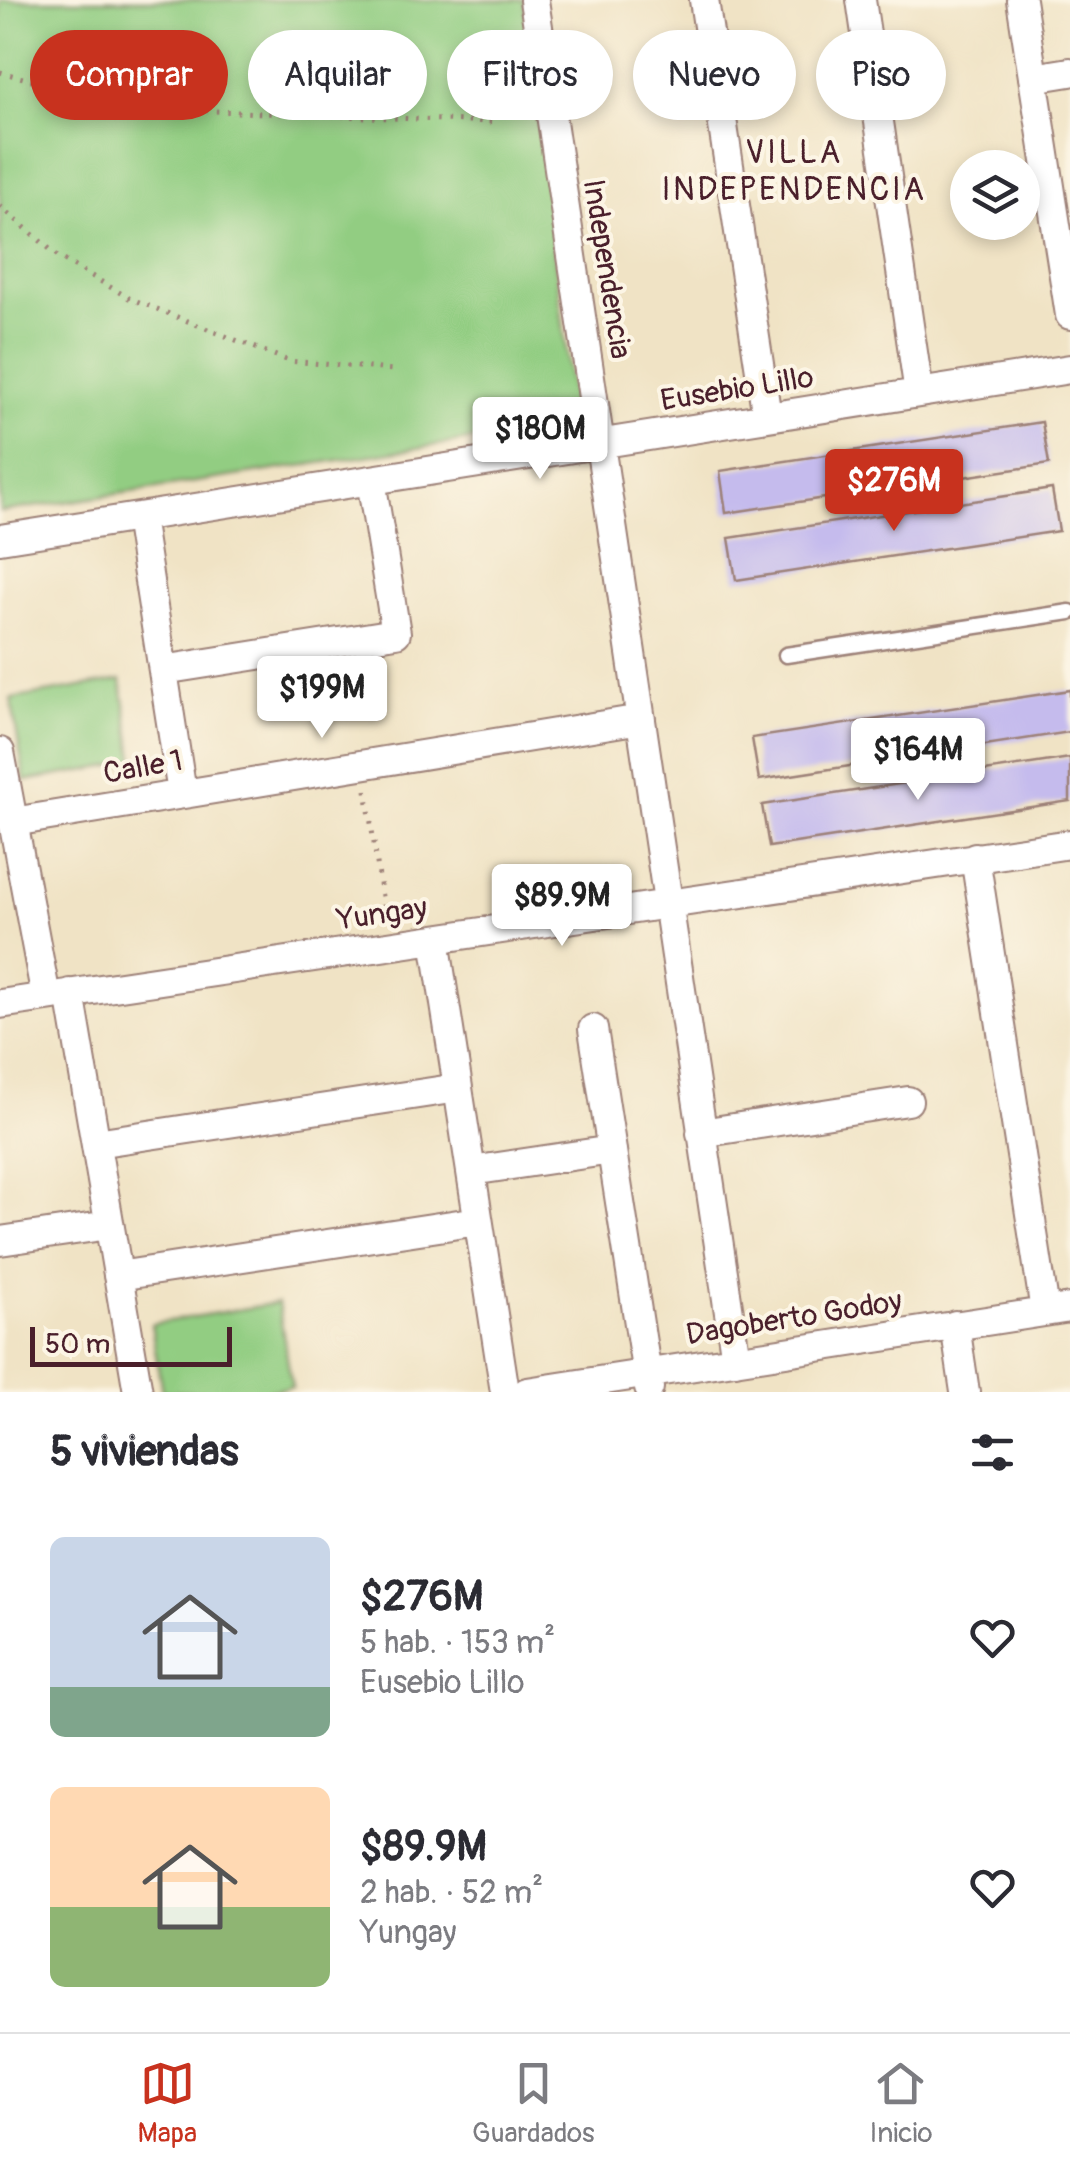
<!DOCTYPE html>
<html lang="es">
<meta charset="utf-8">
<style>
body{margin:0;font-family:Pangolin,sans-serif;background:#f7f7f7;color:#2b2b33;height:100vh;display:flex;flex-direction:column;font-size:38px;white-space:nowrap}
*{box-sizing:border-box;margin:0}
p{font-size:32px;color:#7c7c81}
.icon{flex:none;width:55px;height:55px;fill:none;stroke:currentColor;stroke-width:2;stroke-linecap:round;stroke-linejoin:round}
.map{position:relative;height:1392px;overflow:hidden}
.drawer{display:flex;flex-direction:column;background:#fff;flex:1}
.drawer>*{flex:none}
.top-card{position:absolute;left:30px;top:30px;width:1010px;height:90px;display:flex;gap:20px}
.tools{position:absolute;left:950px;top:150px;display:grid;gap:20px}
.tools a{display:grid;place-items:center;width:90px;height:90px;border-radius:50%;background:#fff;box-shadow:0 5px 15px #0003;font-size:50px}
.scale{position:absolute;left:30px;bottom:25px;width:202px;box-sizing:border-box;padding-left:10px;border:5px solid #4a1f2b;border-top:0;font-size:28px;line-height:35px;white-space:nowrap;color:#4a1f2b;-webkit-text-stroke:8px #fcf5e5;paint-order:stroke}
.price{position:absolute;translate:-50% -85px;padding:0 22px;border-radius:10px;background:#fff;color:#222;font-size:32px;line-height:65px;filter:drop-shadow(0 2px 5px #0008)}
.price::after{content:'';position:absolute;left:50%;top:60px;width:30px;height:22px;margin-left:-15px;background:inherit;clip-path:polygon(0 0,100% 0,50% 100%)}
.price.current{background:#c8321e;color:#fff}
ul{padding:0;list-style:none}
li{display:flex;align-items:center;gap:30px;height:250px;padding:0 50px}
li span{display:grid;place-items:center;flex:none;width:280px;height:200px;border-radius:15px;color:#555}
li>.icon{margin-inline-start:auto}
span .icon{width:120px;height:120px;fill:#fffc;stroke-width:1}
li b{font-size:42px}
h2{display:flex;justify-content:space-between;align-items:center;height:120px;padding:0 50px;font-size:42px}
.pill{padding:0 35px;border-radius:45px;background:#fff;box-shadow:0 5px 15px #0003;font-size:35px;line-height:90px}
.pill.current{background:#c8321e;color:#fff}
.dock{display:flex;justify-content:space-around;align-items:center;height:140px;border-top:2px solid #e1e1e2;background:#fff;font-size:28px;color:#7c7c81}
.dock a{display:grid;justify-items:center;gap:5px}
.dock .current{color:#c8321e}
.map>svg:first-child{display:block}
.green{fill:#92cd82;stroke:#6e7656;stroke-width:2.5}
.building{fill:#c5bbed}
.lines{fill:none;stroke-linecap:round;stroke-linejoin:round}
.lane-casing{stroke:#9d8178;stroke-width:19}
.street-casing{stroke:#9d8178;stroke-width:32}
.path{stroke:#9d8178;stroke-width:5;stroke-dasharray:2.5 8;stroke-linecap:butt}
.lane{stroke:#fff;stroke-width:14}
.street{stroke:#fff;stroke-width:28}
.labels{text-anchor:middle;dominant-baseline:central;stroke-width:8;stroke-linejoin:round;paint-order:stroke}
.street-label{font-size:30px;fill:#4a1f2b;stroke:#fcf5e5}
.neighbourhood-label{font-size:32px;letter-spacing:2.5px;fill:#4a1f2b;stroke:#fcf5e5}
</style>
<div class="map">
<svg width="1070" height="1392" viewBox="0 0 1070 1392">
<rect width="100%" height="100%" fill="#fcf5e5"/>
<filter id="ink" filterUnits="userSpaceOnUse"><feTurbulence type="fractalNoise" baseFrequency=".01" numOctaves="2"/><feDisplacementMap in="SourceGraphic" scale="20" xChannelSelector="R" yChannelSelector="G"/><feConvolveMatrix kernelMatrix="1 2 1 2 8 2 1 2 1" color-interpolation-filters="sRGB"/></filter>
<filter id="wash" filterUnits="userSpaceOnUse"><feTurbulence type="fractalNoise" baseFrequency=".0048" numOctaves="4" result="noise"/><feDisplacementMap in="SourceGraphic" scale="40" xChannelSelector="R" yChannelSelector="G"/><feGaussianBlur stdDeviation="2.25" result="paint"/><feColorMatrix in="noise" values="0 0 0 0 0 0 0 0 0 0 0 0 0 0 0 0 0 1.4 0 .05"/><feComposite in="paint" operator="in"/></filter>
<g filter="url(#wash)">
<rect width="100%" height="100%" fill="#f0e3c5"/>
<path class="green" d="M0 0H524L575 424 0 512Z
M121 680 135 762 25 781 11 699Z
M278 1303 292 1387 261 1392H162L151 1324Z"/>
<g id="blocks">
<path class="building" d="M1042 422 1049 464 726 513 720 471Z
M1052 489 1059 531 736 580 729 538Z
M1070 690V732L759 780 752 738Z
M1070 758V801L769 847 762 805Z"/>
</g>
</g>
<g filter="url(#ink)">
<use href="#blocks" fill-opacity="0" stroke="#9d8178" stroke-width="2.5"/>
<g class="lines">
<defs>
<path id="lane" d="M786 655 1070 612"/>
<path id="street" d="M534 0 736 1360
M704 0 767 417
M861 0 919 393
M1021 0 1070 315
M1033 78 1070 72
M139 517 182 793
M0 539 1070 369
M163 670 396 633 371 480
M0 752 46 997
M13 822 641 719
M975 857 1045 1311
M435 939 505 1392
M70 993 138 1392
M0 1004 1070 844
M593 1029 649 1388
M701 1133 908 1101
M96 1143 458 1088
M471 1171 612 1150
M0 1241 109 1225
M118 1276 478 1221
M955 1325 965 1392
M527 1392 1070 1308"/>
</defs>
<use href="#lane" class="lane-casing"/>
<use href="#street" class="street-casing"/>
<path class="path" d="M0 72 138 108 493 122
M0 206 59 257 129 298 289 361 393 370
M366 790 386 923"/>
<use href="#lane" class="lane"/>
<use href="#street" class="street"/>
</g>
</g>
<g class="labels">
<g class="street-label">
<text transform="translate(607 269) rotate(81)">Independencia</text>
<text transform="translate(737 389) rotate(-9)">Eusebio Lillo</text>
<text transform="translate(143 767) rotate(-10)">Calle 1</text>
<text transform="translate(382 914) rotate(-8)">Yungay</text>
<text transform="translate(794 1318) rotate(-9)">Dagoberto Godoy</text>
</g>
<g class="neighbourhood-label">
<text x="794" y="153">VILLA<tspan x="794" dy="37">INDEPENDENCIA</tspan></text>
</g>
</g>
</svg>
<div class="tools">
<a><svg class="icon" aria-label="layers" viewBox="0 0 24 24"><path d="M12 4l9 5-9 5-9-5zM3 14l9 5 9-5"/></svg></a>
</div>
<div class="scale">50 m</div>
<b class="price" style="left:540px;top:482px">$180M</b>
<b class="price current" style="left:894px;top:534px">$276M</b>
<b class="price" style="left:322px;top:741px">$199M</b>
<b class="price" style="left:918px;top:803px">$164M</b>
<b class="price" style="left:562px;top:949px">$89.9M</b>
<div class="top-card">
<a class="pill current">Comprar</a>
<a class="pill">Alquilar</a>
<a class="pill">Filtros</a>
<a class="pill">Nuevo</a>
<a class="pill">Piso</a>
</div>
</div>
<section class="drawer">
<h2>5 viviendas<svg class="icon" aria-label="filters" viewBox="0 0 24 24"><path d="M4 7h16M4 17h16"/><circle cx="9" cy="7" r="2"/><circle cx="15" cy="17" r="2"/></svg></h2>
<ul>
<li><span style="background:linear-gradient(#c9d6e8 75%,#7fa58c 0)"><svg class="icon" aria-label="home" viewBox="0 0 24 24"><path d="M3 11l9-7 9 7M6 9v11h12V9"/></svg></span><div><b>$276M</b><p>5 hab. · 153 m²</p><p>Eusebio Lillo</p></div><svg class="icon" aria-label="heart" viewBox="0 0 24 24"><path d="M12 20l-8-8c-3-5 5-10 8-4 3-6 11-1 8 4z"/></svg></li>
<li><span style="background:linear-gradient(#ffd9b3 60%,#8fb573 0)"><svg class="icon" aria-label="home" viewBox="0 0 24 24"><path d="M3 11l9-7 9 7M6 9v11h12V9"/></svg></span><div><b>$89.9M</b><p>2 hab. · 52 m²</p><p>Yungay</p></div><svg class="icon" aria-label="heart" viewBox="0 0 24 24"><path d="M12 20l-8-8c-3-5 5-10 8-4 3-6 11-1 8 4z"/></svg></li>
</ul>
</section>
<nav class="dock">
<a class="current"><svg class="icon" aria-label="map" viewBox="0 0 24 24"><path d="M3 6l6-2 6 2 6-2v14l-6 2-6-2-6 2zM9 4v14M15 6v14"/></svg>Mapa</a>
<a><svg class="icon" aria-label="saved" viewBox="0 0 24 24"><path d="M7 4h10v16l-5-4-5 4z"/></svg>Guardados</a>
<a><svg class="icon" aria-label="home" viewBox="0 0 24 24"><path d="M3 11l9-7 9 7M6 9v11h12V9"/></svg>Inicio</a>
</nav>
